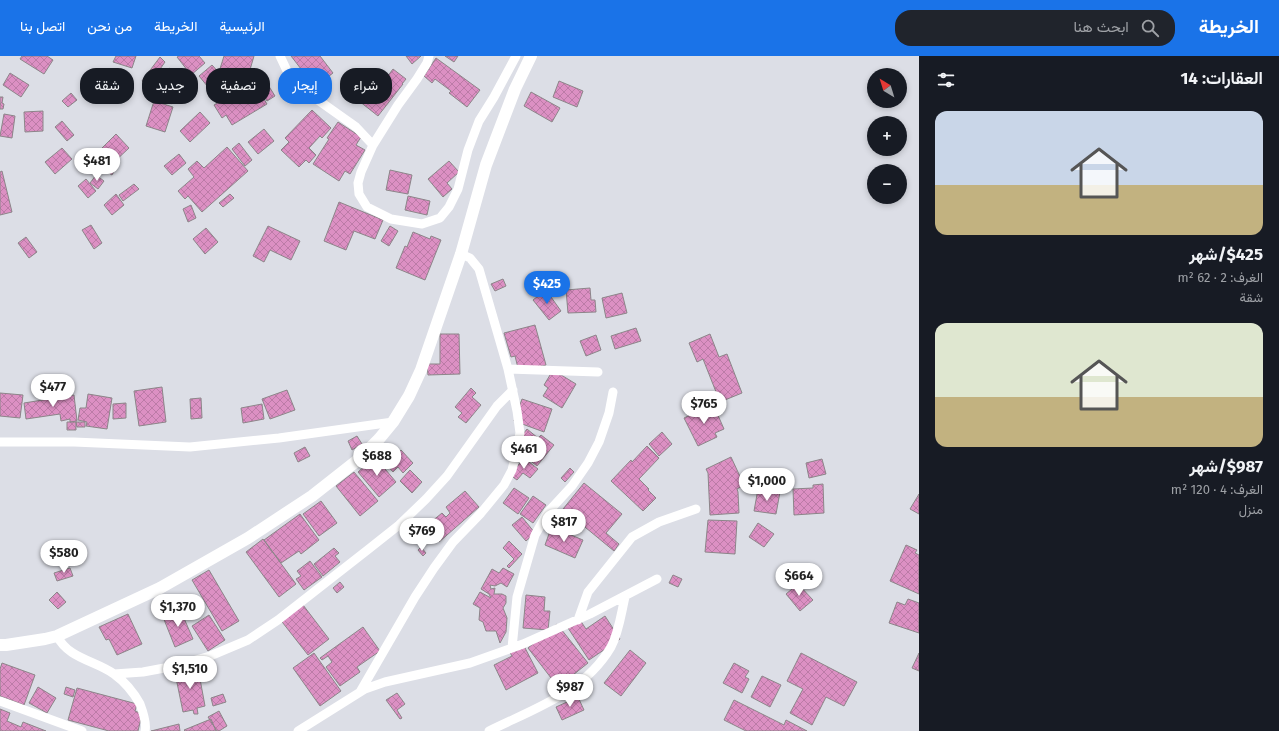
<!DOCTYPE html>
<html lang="ar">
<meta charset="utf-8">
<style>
body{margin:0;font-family:"Fira Sans",Vazirmatn,sans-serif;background:#20242c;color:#f1f3f6;direction:rtl;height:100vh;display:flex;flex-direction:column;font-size:15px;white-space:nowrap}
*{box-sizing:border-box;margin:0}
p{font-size:13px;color:#9ea1a6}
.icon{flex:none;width:22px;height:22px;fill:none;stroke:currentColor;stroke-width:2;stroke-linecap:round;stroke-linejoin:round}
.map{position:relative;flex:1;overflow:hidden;direction:ltr}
.panel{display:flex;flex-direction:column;background:#171b24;width:360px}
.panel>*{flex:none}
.banner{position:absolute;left:12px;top:12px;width:380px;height:36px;direction:rtl;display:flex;gap:8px}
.needle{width:26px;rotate:322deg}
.controls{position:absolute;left:867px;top:12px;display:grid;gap:8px}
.controls a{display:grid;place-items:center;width:40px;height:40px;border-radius:50%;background:#171b24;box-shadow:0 2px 6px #0003;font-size:20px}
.price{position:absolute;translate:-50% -34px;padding:0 9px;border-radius:14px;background:#fff;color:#222;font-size:13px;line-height:26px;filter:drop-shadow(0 1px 2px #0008)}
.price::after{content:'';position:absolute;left:50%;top:24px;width:12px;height:9px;margin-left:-6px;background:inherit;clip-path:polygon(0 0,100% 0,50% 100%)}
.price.current{background:#1a73e8;color:#fff}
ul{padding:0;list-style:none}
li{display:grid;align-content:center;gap:8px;height:212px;padding:0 16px}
li span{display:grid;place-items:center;height:124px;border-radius:12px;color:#555}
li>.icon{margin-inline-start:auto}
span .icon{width:72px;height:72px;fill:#fffc;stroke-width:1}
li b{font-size:17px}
h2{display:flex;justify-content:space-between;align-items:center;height:48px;padding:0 16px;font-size:17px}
.pill{padding:0 14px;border-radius:16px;background:#171b24;box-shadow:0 2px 6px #0003;font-size:14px;line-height:36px}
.pill.current{background:#1a73e8;color:#fff}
header{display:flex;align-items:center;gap:24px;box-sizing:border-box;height:56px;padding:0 20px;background:#1a73e8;color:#fff}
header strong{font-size:19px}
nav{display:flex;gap:22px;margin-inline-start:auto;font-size:14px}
.search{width:280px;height:36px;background:#20242c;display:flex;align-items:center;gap:10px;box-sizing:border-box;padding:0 14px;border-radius:16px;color:#9ea1a6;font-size:15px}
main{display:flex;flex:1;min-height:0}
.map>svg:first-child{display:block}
.building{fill:url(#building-cross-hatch);stroke:#8c8589}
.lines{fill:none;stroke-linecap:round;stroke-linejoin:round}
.minor{stroke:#fff;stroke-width:9}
.tertiary{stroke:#fff;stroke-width:12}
</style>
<header>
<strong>الخريطة</strong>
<div class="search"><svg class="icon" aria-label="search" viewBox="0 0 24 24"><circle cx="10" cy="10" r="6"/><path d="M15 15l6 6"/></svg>ابحث هنا</div>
<nav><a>الرئيسية</a><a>الخريطة</a><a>من نحن</a><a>اتصل بنا</a></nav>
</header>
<main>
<section class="panel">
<h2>العقارات: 14<svg class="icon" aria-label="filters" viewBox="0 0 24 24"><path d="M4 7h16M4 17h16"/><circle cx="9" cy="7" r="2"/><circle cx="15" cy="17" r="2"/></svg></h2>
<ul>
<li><span style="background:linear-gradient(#c9d6e8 60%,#c2b280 0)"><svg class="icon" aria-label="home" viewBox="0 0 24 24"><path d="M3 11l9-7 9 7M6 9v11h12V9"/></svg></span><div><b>$425/شهر</b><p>الغرف: 2 · 62 m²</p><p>شقة</p></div></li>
<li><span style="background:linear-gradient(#dfe7d0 60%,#c2b280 0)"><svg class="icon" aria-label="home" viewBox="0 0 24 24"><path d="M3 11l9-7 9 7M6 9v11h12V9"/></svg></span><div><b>$987/شهر</b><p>الغرف: 4 · 120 m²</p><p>منزل</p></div></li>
</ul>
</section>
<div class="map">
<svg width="919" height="675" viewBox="0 0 919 675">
<defs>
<pattern id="building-cross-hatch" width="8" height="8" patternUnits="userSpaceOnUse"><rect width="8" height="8" fill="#dc90c3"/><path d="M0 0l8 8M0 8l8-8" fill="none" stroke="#bc7ba7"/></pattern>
</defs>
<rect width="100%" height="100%" fill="#dcdee6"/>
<path class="building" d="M22 0H47L53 4 44 18 20 3Z
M116 0H136L132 12 113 6Z
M179 0H199L205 7 191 19 177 1Z
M224 0H254L247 24 219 16Z
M291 0H320L333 17 315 31Z
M406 0H421L412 8Z
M445 0H458L454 6Z
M160 1 165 6 158 16 163 20 169 12 180 20 177 24 185 30 172 48 142 25Z
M436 2 480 34 467 51 449 37 451 35 435 23 432 27 424 20Z
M212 9 221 19 208 31 199 20Z
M393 13 406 23 402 28H403L378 60 359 45 382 17 387 21Z
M10 17 29 29 21 41 3 29Z
M265 24 275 40 267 45 257 29Z
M253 25 267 48 232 69 226 59 222 62 214 49Z
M559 25 583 35 577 51 553 41Z
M531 36 560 52 552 66 524 50Z
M71 37 77 44 68 51 62 45Z
M0 41H3L2 47 4 48 3 53H0Z
M154 45 173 51 165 76 146 70Z
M312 54 331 72 322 82 320 80 309 92 316 99 309 107 306 104 299 111 281 94 289 86 285 82Z
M43 55V75L25 76 24 56Z
M200 56 210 67 190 86 180 75Z
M4 58 15 60 12 82 0 80Z
M62 65 74 79 67 85 55 71Z
M338 66 361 81 356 89 365 94 350 118 345 115 339 125 313 108 329 83 327 82Z
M264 73 274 85 258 98 248 86Z
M116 78 129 92 113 107 100 94Z
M239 87 252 104 245 110 232 93Z
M227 91 248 115 202 156 188 140 185 143 178 135 194 121 188 113 197 105 204 112Z
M62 92 72 103 55 118 45 106Z
M88 92 95 99 83 112 75 105Z
M179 98 186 107 172 119 164 110Z
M100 102 116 112 112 119 96 109Z
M449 105 459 116 447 127 452 133 443 141 428 123Z
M390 114 412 119 408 138 386 134Z
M2 115 12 156 0 159V116Z
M96 119 104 125 98 133 90 127Z
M86 123 96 135 88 142 78 130Z
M134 128 139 133 123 145 119 139Z
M116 138 124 149 112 159 104 149Z
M230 138 234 142 223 151 219 147Z
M408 140 430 145 427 159 405 154Z
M339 146 383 164 375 183 354 175 346 194 324 185Z
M191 149 196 162 188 166 183 153Z
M91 169 102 187 94 193 82 174Z
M268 170 300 185 291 204 270 194 264 206 253 200Z
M390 170 398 175 389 190 381 185Z
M206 172 218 186 205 198 193 183Z
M413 176 430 183 431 180 441 184 425 224 396 212 405 190 407 191Z
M26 181 37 196 29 202 18 187Z
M503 223 506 230 495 235 491 228Z
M590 232 591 244H595L596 256 568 257 566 234Z
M546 234 561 255 549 264 533 244Z
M622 237 627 257 606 262 602 242Z
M535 269 546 309 519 316 515 300 511 301 504 277Z
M636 272 641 285 615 293 611 280Z
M440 278H459L460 318 428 319 427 308H440Z
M710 278 719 301 727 298 742 337 720 346 703 303 697 306 689 287Z
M596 279 601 294 586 300 580 285Z
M553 314 576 328 562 352 543 340 548 332 544 329Z
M162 331 166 366 139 370 134 335Z
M471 332 476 337 472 341 481 349 466 367 458 361 462 357 455 351Z
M287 334 295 354 270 363 262 343Z
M0 337 23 339 20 362 0 360Z
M88 338 112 342 107 373 86 370 87 366 78 364 80 352H86Z
M74 339 77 365 70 366V363L61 365 60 358 26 363 24 347Z
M201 342 202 362 191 363 190 343Z
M522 343 552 353 544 376 514 365Z
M126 347V362L113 363V348Z
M262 348 264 363 243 367 241 352Z
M713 348 724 373 715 377 717 381 698 390 684 362Z
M67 366H76V374H67Z
M76 366H85V371H77Z
M527 373 538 382 541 379 554 389 537 410 513 391Z
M662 376 672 388 659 400 649 388Z
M357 380 362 388 352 394 348 385Z
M647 390 659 402 639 423 649 433 648 434 656 442 643 455 611 425 631 404 632 406Z
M305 391 310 400 298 406 294 397Z
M401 394 413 407 403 417 398 411 393 416 386 408Z
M375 401 396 426 379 441 358 416Z
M731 401 744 429 737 433 738 436 739 457 710 459 708 417 706 413Z
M524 402 538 413 530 422 523 417 517 424 510 419Z
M822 403 826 418 809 422 806 407Z
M570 412 574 416 565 426 561 422Z
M410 414 422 426 412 437 400 425Z
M354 416 378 445 360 460 336 430Z
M584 427 622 458 606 477 619 488 614 495 563 453Z
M823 428 824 457 794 459 793 433 813 432V429Z
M514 432 529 442 518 458 503 447Z
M758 433 780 436 776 458 754 455Z
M465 435 479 451 439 486 426 470 442 457 446 461 450 457 446 451Z
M919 438V458L910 453Z
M533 440 546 449 533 467 520 458Z
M321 445 337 467 319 480 303 458Z
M300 458 319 484 301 498 299 495 281 507 264 484Z
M522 461 535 477 526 485 512 469Z
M708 464 737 465 735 498 705 496Z
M758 467 774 478 764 491 749 481Z
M559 474 583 484 575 502 545 489 550 475 557 478Z
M263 483 296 528 279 541 246 496Z
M509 485 522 498 509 512 507 510 514 503 503 492Z
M906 489 917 494 915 497 919 499V538L890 525Z
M421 491 426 497 423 500 418 494Z
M334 492 339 497 335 500 340 506 323 520 314 508Z
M310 505 322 521 304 534 296 523 301 520 297 515Z
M70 512 73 520 57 525 54 517Z
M503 512 514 518 507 531 501 527 495 530 490 529 491 533 495 532 494 538H502L506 540V547L503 552 507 562 506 576 500 587 496 575H486L483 566 479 564 480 552 473 548 480 536 491 542 489 538 481 533 492 513 499 517Z
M209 514 239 565 222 575 192 524Z
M673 519 682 523 678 531 669 527Z
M340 526 344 531 337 537 333 532Z
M798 528 813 544 800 555 786 538Z
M57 536 66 546 58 553 49 544Z
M526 539 545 541 544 555H550L548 574 523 572Z
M908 543 919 547V577L889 567 897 546 905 549Z
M300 545 329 583 308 599 279 562Z
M180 553 193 583 175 591 163 561Z
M128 558 142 588 117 599 109 583 106 584 99 571Z
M209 559 225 584 208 595 192 570Z
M605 560 620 583 589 604 568 572 580 564 586 573Z
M557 568 588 607 558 631 528 592Z
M363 571 380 595 357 611 360 616 340 630 326 611 332 606 328 600 322 604 320 602Z
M523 588 538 617 506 634 494 609 512 600 509 595Z
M630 594 646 607 621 640 604 627Z
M314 597 341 635 320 650 293 612Z
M801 597 857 626 844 650 826 641 812 669 790 657 803 633 787 625Z
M919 597V615L912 612Z
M2 607 35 619 24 649 0 640V613Z
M734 607 749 615 745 621 749 623 742 637 723 627Z
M198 612 205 650 197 652 198 658H194L193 654 183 656 175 617Z
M762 620 781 629 770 651 751 641Z
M38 631 56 642 47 657 29 647Z
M66 631 75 634 73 641 64 638Z
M77 632 137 648 135 655 142 658 138 675H109L68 664Z
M397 637 405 648 397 654 402 662 400 663 386 644Z
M223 638 226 646 213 650 211 642Z
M578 641 584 654 562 664 556 651Z
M734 644 784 669 786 664 807 675H746L724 664Z
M0 653 10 657 7 665 21 671 23 666 46 675H0Z
M219 655 227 670 219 675H217L208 661Z
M211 663 216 675H185L184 674Z
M179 668 180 675H151Z"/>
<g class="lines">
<path class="minor" d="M280 0 289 19 301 32 356 71 373 89
M429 0 427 7 417 23 398 49 373 89 361 116 358 127 359 138 367 151 391 163 422 168 440 162 449 151 458 133 468 94 479 65 494 41 516 0
M508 313 598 316
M0 386H74L190 391 279 382 393 366
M578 564 588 536 632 481 659 466 696 453
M57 580C69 603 94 604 114 618 125 626 134 637 140 648 143 656 147 667 145 675
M512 592 517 541 535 479 548 456 572 430 588 407 599 386 609 357 613 336
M114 618 143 616 175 610 210 600 248 584 278 564 370 492 399 469 426 443 447 420 497 350 513 334
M360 636 415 541 434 512 453 486 481 457 504 429 512 414 515 402 520 377 517 355 508 313 479 213 470 202 461 198
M0 645 82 675
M298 675 365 633 385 626 470 607 523 588 590 558 657 523
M489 675C533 653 584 637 611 591 619 576 621 558 625 541"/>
<path class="tertiary" d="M0 589H6L45 583 57 580 160 532 248 482 312 440 359 403 379 383 393 366 409 340 421 314 461 198 486 109 515 33 531 0"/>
</g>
</svg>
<div class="controls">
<a><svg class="needle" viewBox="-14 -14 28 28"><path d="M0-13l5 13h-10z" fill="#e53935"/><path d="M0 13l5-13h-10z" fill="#9ea1a6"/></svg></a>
<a>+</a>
<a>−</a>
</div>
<b class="price" style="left:97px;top:126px">$481</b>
<b class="price current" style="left:547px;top:249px">$425</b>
<b class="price" style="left:53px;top:352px">$477</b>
<b class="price" style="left:704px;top:369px">$765</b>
<b class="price" style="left:524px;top:414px">$461</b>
<b class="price" style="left:377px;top:421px">$688</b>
<b class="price" style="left:767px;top:446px">$1,000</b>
<b class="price" style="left:564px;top:487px">$817</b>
<b class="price" style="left:422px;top:496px">$769</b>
<b class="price" style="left:64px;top:518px">$580</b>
<b class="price" style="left:799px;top:541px">$664</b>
<b class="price" style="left:178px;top:572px">$1,370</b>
<b class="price" style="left:190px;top:634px">$1,510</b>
<b class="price" style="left:570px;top:652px">$987</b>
<div class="banner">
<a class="pill">شراء</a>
<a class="pill current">إيجار</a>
<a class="pill">تصفية</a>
<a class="pill">جديد</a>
<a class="pill">شقة</a>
</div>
</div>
</main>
